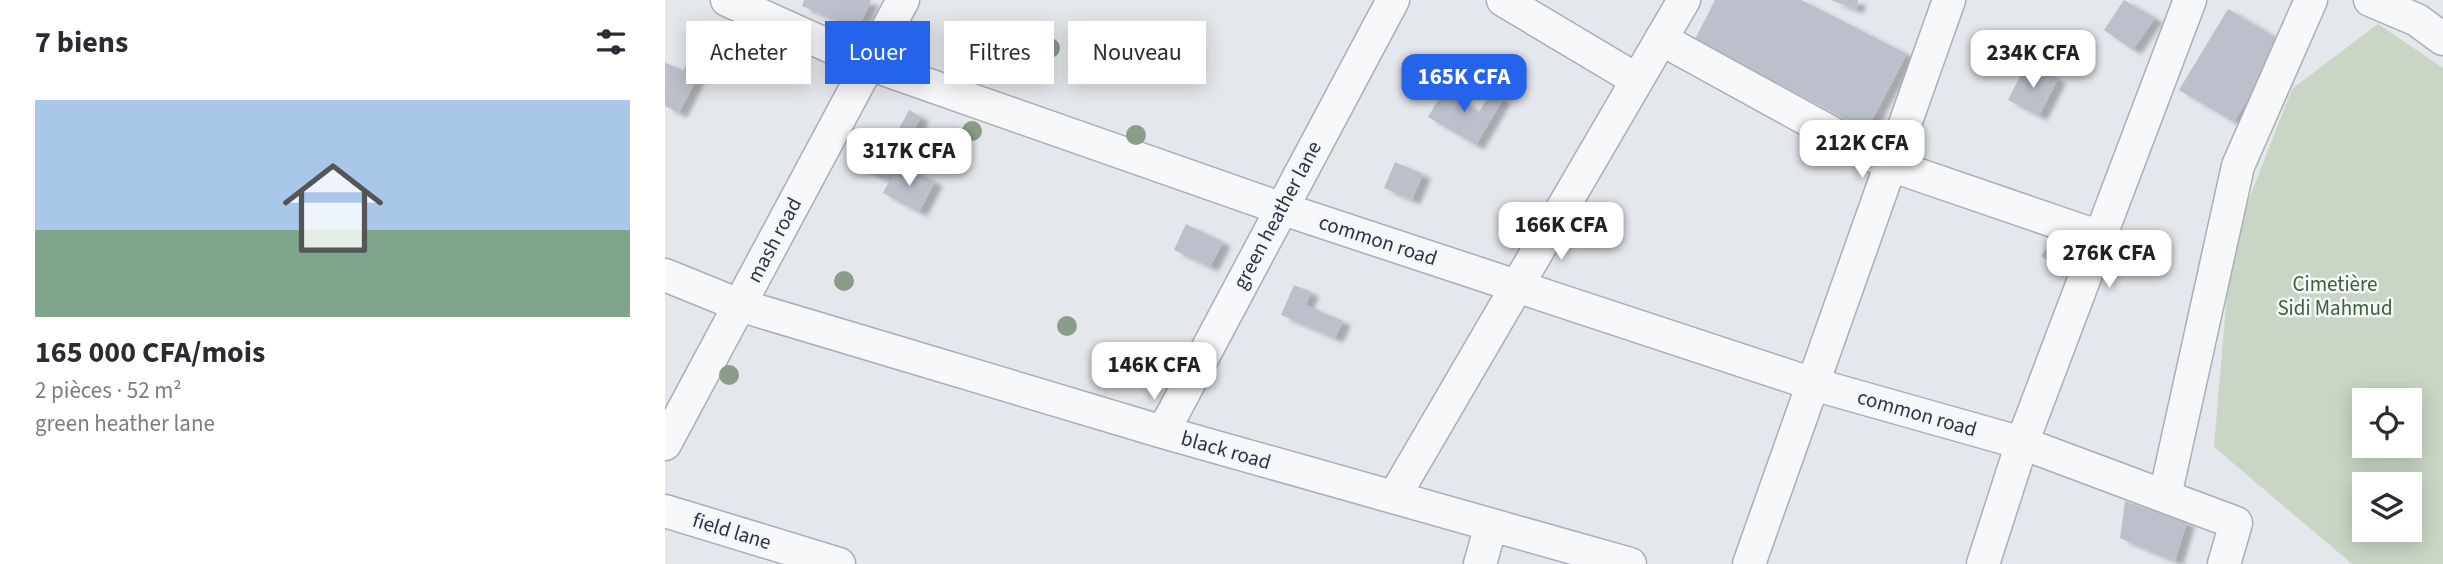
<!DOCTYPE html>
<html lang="fr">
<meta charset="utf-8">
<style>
body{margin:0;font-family:"Source Sans 3",sans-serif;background:#f7f7f7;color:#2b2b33;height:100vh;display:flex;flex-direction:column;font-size:26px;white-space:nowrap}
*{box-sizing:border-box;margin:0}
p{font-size:23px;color:#7c7c81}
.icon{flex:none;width:38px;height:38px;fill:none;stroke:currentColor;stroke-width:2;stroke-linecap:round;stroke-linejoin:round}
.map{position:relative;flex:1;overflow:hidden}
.sheet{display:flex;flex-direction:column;background:#fff;width:665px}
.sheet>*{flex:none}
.hud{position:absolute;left:21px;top:21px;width:665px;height:63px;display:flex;gap:14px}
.fabs{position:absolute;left:1687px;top:388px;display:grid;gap:14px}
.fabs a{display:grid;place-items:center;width:70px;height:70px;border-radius:0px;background:#fff;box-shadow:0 4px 18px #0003;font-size:35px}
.price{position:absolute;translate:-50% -60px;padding:0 16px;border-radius:14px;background:#fff;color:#222;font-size:23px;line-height:46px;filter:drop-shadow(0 2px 4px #0008)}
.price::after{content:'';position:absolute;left:50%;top:42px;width:21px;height:16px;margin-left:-10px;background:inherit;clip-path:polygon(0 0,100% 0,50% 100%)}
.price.on{background:#2563eb;color:#fff}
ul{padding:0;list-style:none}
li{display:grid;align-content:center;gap:14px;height:371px;padding:0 35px}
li+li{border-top:2px solid #e1e1e2}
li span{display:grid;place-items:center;height:217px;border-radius:0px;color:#555}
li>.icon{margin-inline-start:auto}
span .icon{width:126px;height:126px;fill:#fffc;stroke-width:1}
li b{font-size:30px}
h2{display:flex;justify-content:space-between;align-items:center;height:84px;padding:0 35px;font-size:30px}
.tag{padding:0 24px;border-radius:0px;background:#fff;box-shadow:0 4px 18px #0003;font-size:24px;line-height:63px}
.tag.on{background:#2563eb;color:#fff}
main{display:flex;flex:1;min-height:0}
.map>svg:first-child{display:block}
.green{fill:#c9d6c5;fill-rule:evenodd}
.building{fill:#bbc0ca;filter:url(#shadow)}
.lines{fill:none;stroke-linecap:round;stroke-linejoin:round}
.minor-casing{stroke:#a9aeb7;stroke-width:35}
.minor{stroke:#f7f8fa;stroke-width:32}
.tree{fill:#899d89}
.labels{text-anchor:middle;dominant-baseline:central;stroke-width:5;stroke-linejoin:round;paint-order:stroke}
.street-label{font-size:21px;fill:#2b3445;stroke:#f4f6f9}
.park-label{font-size:21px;fill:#3f6138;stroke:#f4f6f9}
</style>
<main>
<section class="sheet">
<h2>7 biens<svg class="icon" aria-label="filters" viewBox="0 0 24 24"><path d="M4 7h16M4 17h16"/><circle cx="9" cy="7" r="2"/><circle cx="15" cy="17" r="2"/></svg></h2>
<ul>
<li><span style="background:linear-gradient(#a9c7e8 60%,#7fa58c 0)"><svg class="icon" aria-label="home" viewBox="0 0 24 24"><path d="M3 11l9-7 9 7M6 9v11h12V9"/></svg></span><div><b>165 000 CFA/mois</b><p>2 pièces · 52 m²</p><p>green heather lane</p></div></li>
</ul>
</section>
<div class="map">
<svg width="1778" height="564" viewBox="0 0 1778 564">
<defs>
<filter id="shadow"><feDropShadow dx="8" dy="4.5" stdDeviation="2" flood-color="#0004"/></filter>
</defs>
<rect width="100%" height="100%" fill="#e4e7ec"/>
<path class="green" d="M1713 24 1778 68V564H1687L1549 447 1566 245 1627 89ZM1699 401H1745V446H1699ZM1699 485H1745V530H1699Z"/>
<path class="building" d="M139 0H206L193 30 137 6Z
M1050 0H1136L1242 54 1202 130 1029 41Z
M1165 0H1193L1191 9Z
M1459 0 1490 18 1468 50 1439 30Z
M1563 9 1618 42 1569 122 1514 90Z
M1392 39 1413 53 1403 67 1383 54Z
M24 59 38 66 14 113 0 106V62L18 71Z
M1362 63 1393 79 1374 116 1343 100Z
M784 82 795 89 790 97 814 112 826 92 838 99 811 145 763 117Z
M244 110 256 117 222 181 186 162 203 130 227 142Z
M730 162 758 174 747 200 719 188Z
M234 163 270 182 254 212 218 193Z
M521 224 558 242 545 267 509 250Z
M1388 238 1397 244 1385 262 1376 256Z
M629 285 646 292 641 305 678 321 670 338 616 315Z
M1460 501 1522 522 1510 561 1455 538Z"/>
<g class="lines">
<defs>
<path id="minor" d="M62 0 204 64 615 208 1148 384 1357 443 1571 523 1559 564
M838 0 972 80
M1705 0 1752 20 1778 39
M996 39 1225 165 1435 237
M0 275 74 305 498 432 965 564
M498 432 728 0
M0 444 238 0
M1500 496 1573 166 1646 0
M729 497 1019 0
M0 511 174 564
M815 564 826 525
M1084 564 1284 0
M1318 564 1357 443 1525 0"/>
</defs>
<use href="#minor" class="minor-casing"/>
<use href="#minor" class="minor"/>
</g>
<g class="tree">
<circle cx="385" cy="48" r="10"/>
<circle cx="307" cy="131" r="10"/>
<circle cx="471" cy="135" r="10"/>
<circle cx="179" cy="281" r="10"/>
<circle cx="402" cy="326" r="10"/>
<circle cx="64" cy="375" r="10"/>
</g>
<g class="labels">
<g class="street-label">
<text transform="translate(612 215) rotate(-62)">green heather lane</text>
<text transform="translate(109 240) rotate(-62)">mash road</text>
<text transform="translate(713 240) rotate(18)">common road</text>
<text transform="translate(1252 413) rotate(16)">common road</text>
<text transform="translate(561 450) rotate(16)">black road</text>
<text transform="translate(67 531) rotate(17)">field lane</text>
</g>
<g class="park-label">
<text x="1670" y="284">Cimetière<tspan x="1670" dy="24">Sidi Mahmud</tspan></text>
</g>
</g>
</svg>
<div class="fabs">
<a><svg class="icon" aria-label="locate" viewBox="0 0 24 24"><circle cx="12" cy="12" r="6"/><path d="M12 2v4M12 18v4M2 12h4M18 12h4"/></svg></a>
<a><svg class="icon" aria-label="layers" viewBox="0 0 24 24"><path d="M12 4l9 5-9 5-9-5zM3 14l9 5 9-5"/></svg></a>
</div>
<b class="price" style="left:1368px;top:90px">234K CFA</b>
<b class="price on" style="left:799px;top:114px">165K CFA</b>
<b class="price" style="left:1197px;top:180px">212K CFA</b>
<b class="price" style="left:244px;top:188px">317K CFA</b>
<b class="price" style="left:896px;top:262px">166K CFA</b>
<b class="price" style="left:1444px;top:290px">276K CFA</b>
<b class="price" style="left:489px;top:402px">146K CFA</b>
<div class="hud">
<a class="tag">Acheter</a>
<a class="tag on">Louer</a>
<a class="tag">Filtres</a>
<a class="tag">Nouveau</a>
</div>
</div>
</main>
